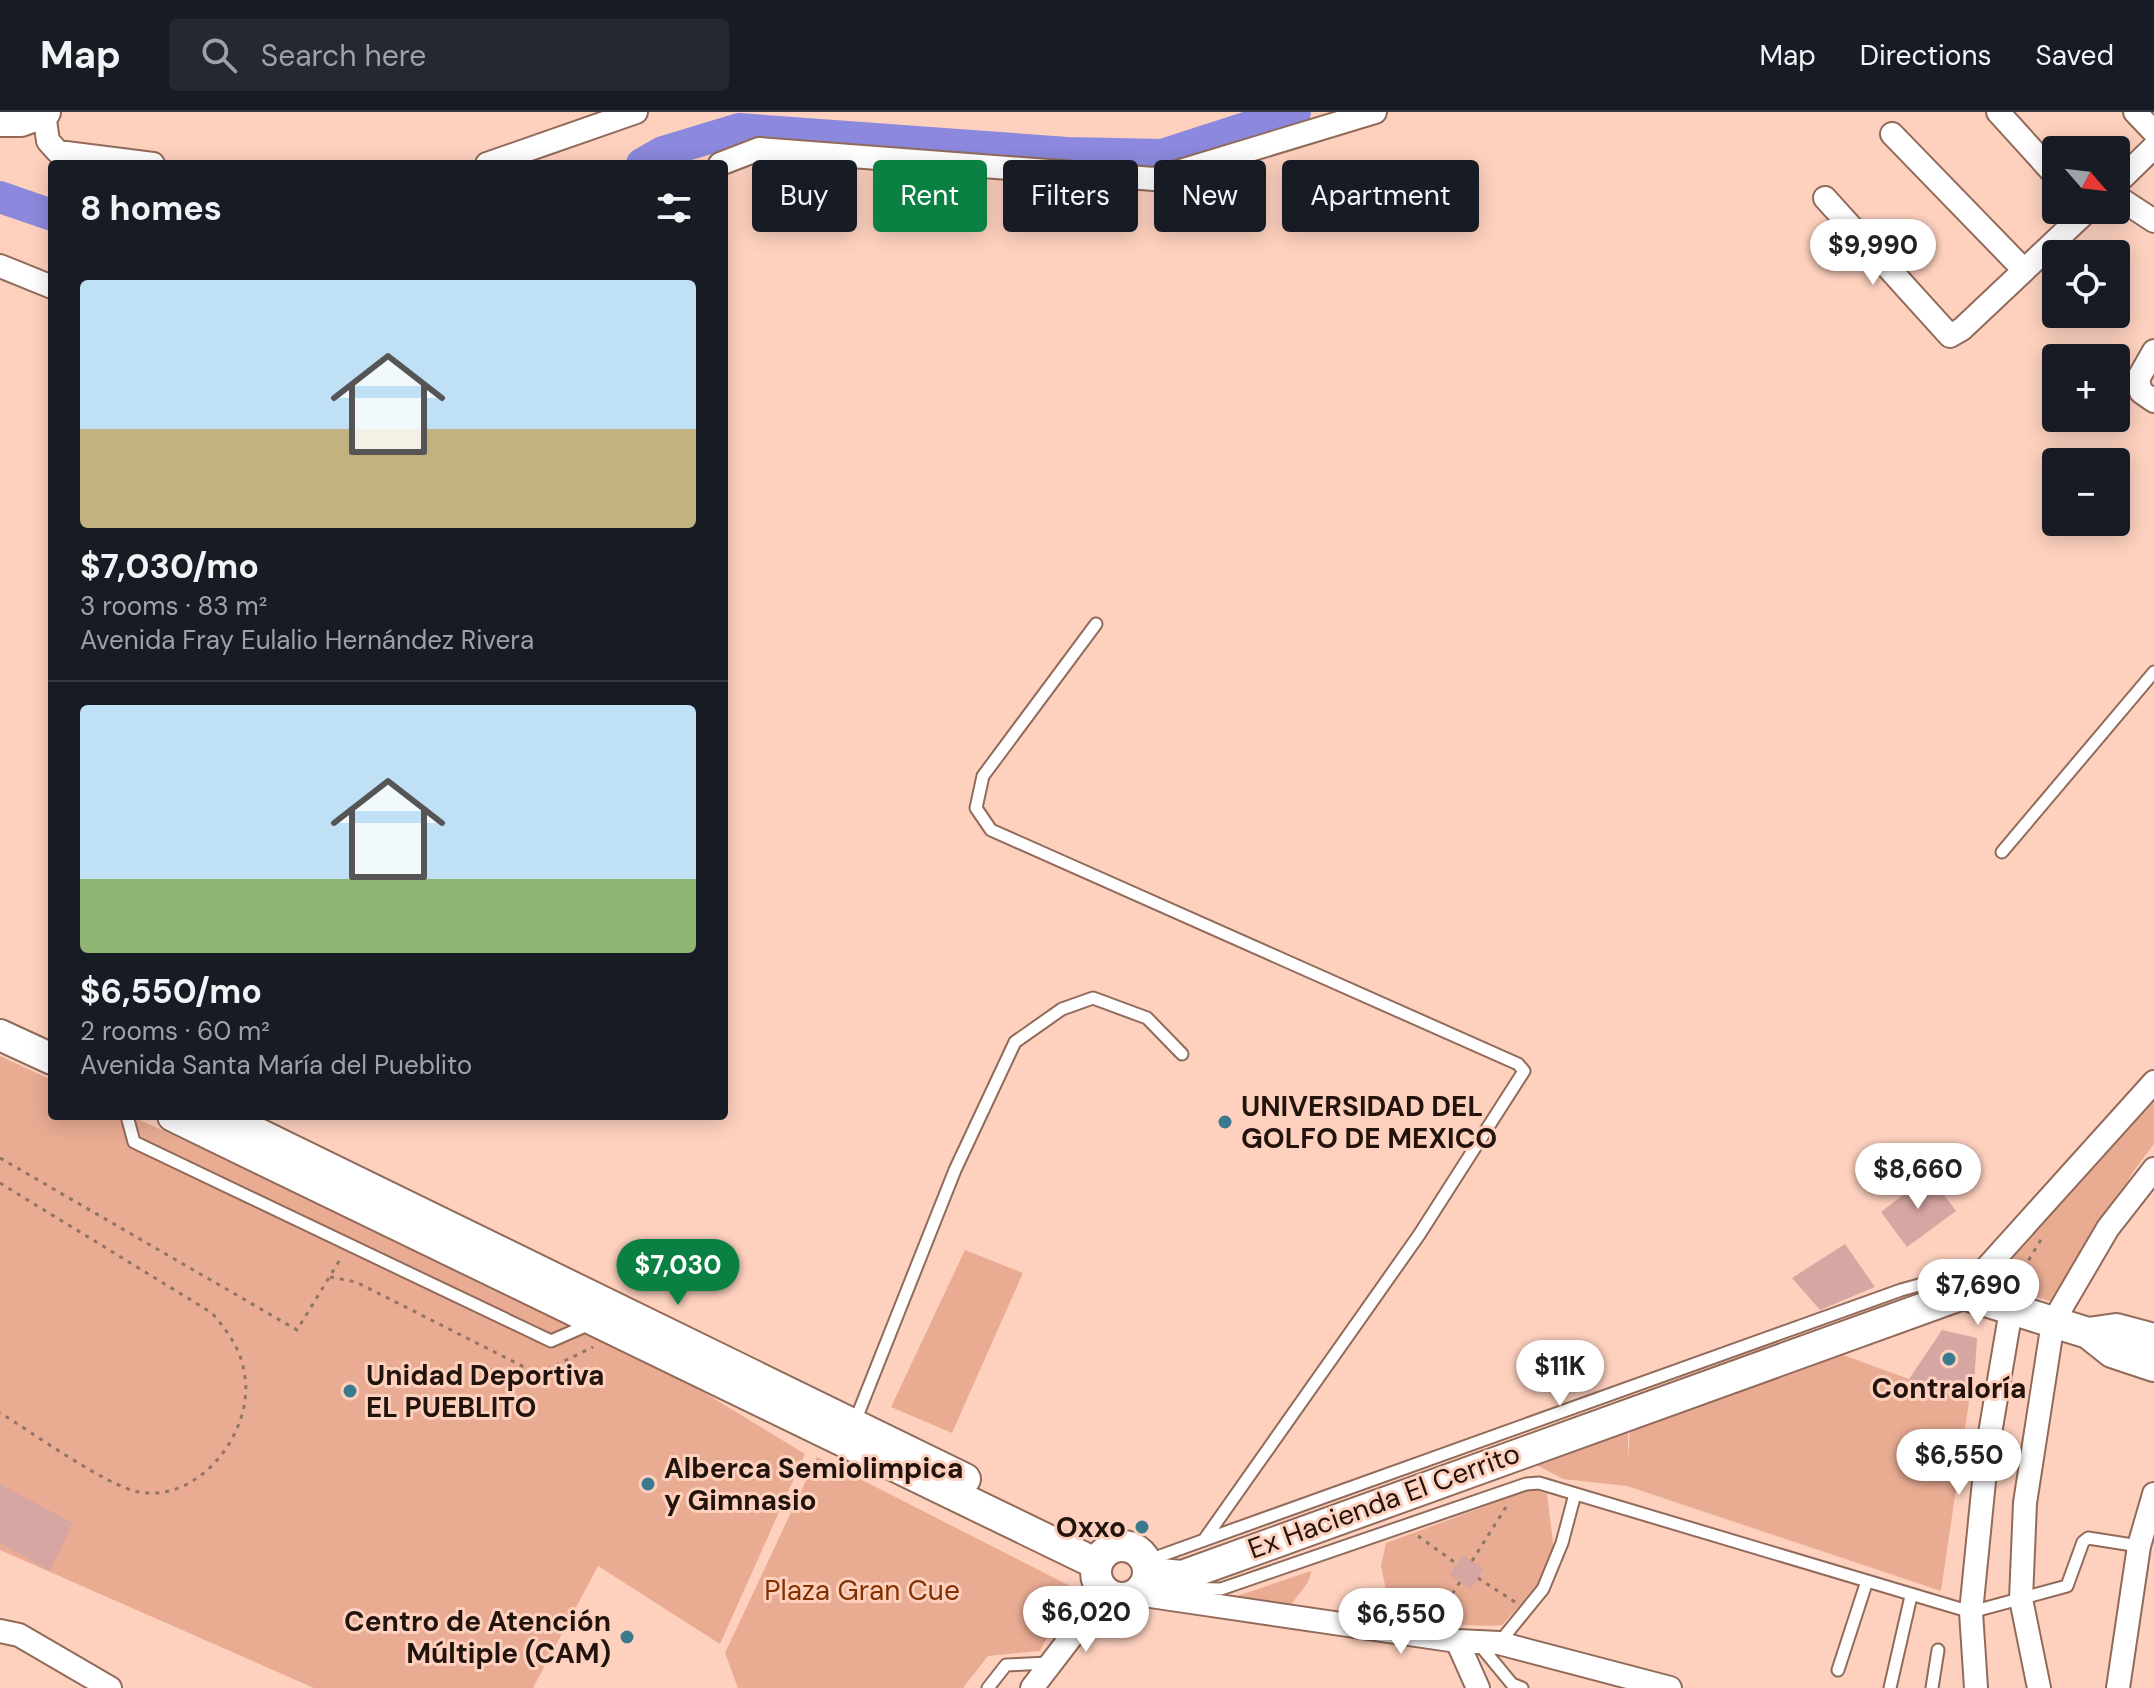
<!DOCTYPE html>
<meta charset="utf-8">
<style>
body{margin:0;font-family:"DM Sans",sans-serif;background:#242831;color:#f1f3f6;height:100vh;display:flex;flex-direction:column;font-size:30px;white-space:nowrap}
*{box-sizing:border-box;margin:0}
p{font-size:26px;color:#9ea1a6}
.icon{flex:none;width:44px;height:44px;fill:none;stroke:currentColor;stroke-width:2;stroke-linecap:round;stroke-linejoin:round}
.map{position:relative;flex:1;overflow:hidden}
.side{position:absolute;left:48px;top:48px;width:680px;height:960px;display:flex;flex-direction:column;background:#171b24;border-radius:8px;box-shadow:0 4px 20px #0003}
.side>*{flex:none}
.guide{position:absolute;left:752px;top:48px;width:760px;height:72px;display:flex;gap:16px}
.needle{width:52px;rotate:118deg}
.fabs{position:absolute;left:2042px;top:24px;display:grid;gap:16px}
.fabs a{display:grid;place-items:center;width:88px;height:88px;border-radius:8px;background:#171b24;box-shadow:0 4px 20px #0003;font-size:40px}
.price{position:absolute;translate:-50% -68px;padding:0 18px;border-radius:28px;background:#fff;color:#222;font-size:26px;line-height:52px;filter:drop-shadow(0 2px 4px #0008)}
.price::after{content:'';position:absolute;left:50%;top:48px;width:24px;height:18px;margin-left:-12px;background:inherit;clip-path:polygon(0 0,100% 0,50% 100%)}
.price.active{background:#0b8043;color:#fff}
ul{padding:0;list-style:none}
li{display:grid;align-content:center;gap:16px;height:424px;padding:0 32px}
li+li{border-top:2px solid #363941}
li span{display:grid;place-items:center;height:248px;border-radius:8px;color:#555}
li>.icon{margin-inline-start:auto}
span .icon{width:144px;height:144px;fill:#fffc;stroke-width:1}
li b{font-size:34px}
h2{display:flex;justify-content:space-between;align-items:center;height:96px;padding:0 32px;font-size:34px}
.tag{padding:0 28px;border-radius:8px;background:#171b24;box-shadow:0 4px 20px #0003;font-size:28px;line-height:72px}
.tag.active{background:#0b8043;color:#fff}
header{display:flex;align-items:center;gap:48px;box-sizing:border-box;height:112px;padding:0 40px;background:#171b24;border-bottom:2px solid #363941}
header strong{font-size:38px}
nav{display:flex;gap:44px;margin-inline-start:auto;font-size:28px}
.search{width:560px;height:72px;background:#242831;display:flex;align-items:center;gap:20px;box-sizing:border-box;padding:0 28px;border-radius:8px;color:#9ea1a6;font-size:30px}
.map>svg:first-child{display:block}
.green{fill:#e9ac93}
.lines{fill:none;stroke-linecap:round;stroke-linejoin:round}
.river{stroke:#8b88dd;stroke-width:32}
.building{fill:#d5a6a2}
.lane-casing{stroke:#916a5a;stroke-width:15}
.street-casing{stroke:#916a5a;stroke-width:26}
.secondary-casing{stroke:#916a5a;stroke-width:34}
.path{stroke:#927467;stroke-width:3;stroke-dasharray:4 6;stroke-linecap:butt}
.lane{stroke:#fff;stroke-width:11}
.street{stroke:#fff;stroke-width:22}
.secondary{stroke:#fff;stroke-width:30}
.poi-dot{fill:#3b798f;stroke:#fed1bf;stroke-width:3}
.labels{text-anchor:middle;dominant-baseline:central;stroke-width:6;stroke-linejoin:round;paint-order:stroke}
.poi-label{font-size:28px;font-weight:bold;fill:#22130d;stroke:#fed1bf;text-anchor:start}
.street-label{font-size:28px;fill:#22130d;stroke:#fed1bf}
.park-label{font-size:28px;fill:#833000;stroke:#fed1bf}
</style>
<header>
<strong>Map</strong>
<div class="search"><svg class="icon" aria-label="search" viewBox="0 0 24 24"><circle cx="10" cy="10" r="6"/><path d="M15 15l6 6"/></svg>Search here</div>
<nav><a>Map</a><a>Directions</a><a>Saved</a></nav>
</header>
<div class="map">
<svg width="2154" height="1576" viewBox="0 0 2154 1576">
<rect width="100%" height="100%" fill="#fed1bf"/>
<path class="green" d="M0 944 52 968V1004H131L597 1215 805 1342 720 1532 598 1454 533 1576H314L0 1438Z
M2154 982V1032L2133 1060 2058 1192 2002 1173 1995 1161Z
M965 1138 1023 1161 952 1321 891 1295Z
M1835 1240 1969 1289 1941 1479 1627 1374 1563 1367 1531 1350 1628 1319V1349L1630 1315Z
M817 1345 1072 1475 1040 1539 988 1544 963 1576H738L725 1541Z
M1532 1377 1547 1382 1554 1439 1542 1469 1502 1513C1459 1517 1409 1504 1364 1503L1387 1483 1381 1454 1386 1431Z
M1311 1459C1310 1474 1296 1482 1290 1496L1237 1484Z"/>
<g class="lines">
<path class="river" d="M642 52 663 40 739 17 1067 41 1162 43 1295 0
M0 85 52 103"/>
</g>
<path class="building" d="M1929 1063 1956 1099 1907 1135 1881 1100Z
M1845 1132 1875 1175 1820 1198 1792 1166Z
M1942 1218 1977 1226 1973 1287 1909 1267Z
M0 1372 73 1411 50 1459 0 1431Z
M1463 1443 1484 1457 1471 1477 1449 1463Z"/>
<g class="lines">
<defs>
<path id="lane" d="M1096 512 983 664 976 696 991 718 1518 952 1524 959 1419 1123 1204 1428
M2002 740 2154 560
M127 1004 134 1030 551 1229 590 1212
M854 1312 955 1058 1015 930 1062 897 1093 886 1147 906 1182 942
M1146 1449 1901 1178 1937 1168 1958 1178
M1177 1476 1221 1477 1526 1372 1539 1371 1971 1500 2067 1474 2083 1430 2088 1426 2139 1434
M1499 1531 1543 1477 1562 1431 1575 1382
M1479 1532 1512 1572 1522 1576
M1838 1558 1866 1472
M988 1576 1006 1553 1050 1551
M1890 1576 1911 1484
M1932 1576 1938 1538"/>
<path id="street" d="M1998 0 2056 64
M2135 0 2154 20
M44 1 48 29 58 40 153 52
M1892 22 2023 157
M487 52 636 0
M720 52 759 37 1154 67 1375 0
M2116 72 2154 35
M2116 84 2154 109
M1825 86 1950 224 1962 217 2088 98
M0 154 52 175
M2154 239 2138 267 2141 280 2154 289
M1963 1182 2154 970
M1137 1482 1457 1529 1499 1531 1670 1576
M0 1519 19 1523 110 1576
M1457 1529 1478 1576
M1032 1576 1105 1481
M1976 1576 1971 1500 1987 1339 2011 1198
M2039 1576 2021 1487 2025 1391 2053 1210 2108 1116 2154 1057
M2118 1576 2139 1434 2154 1382"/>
<path id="secondary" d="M0 9H21L45 0
M0 923 52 947
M173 1004 1097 1452
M222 1004 965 1367
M2088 1221 2116 1217 2154 1227
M1096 1460a26 26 0 1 1 52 0a26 26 0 1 1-52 0Z
M1149 1461 1182 1464 1963 1182 2088 1221 2112 1240 2154 1254"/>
</defs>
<use href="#lane" class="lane-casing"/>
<use href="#street" class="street-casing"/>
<use href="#secondary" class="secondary-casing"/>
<path class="path" d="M0 1046 297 1218 341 1146
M0 1071 212 1201C229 1221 242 1239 245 1265 253 1321 199 1391 139 1380 106 1374 32 1320 0 1301
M330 1165 356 1170 538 1262 593 1235
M2013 1174 2042 1126
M1418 1424 1457 1452
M1472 1449 1506 1395
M1478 1466 1515 1490
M1436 1507 1460 1470"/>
<use href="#lane" class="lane"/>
<use href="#street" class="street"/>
<use href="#secondary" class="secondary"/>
</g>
<g class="poi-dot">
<circle cx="1225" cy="1010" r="8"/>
<circle cx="1949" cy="1247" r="8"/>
<circle cx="350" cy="1279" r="8"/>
<circle cx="648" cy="1372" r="8"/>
<circle cx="1142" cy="1415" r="8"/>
<circle cx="627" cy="1525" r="8"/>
</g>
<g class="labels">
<g class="poi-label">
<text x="1241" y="994">UNIVERSIDAD DEL<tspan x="1241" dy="32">GOLFO DE MEXICO</tspan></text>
<text x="366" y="1263">Unidad Deportiva<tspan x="366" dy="32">EL PUEBLITO</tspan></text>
<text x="1949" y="1276" text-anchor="middle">Contraloría</text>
<text x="664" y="1356">Alberca Semiolimpica<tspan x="664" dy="32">y Gimnasio</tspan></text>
<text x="1126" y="1415" text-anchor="end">Oxxo</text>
<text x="611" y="1509" text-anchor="end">Centro de Atención<tspan x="611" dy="32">Múltiple (CAM)</tspan></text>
</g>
<g class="street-label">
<text transform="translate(1384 1389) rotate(-20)">Ex Hacienda El Cerrito</text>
</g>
<g class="park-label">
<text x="862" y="1478">Plaza Gran Cue</text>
</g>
</g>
</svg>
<div class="fabs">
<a><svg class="needle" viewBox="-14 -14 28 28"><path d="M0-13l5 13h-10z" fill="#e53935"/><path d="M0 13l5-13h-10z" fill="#9ea1a6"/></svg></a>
<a><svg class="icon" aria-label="locate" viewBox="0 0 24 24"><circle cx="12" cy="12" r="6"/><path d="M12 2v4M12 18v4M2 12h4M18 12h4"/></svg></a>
<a>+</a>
<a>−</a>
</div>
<b class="price" style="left:1873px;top:175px">$9,990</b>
<b class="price" style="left:1918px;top:1099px">$8,660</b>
<b class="price active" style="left:678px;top:1195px">$7,030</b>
<b class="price" style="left:1978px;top:1215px">$7,690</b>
<b class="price" style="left:1560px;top:1296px">$11K</b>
<b class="price" style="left:1959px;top:1385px">$6,550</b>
<b class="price" style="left:1086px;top:1542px">$6,020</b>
<b class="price" style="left:1401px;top:1544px">$6,550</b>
<div class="guide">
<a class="tag">Buy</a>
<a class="tag active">Rent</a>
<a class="tag">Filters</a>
<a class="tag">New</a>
<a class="tag">Apartment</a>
</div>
<section class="side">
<h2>8 homes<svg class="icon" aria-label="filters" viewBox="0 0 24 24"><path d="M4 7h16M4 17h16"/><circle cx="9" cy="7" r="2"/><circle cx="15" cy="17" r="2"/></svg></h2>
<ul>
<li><span style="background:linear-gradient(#bfe0f5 60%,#c2b280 0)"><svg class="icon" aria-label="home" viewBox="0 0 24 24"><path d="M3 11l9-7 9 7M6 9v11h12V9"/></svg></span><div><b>$7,030/mo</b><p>3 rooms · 83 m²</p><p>Avenida Fray Eulalio Hernández Rivera</p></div></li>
<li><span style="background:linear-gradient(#bfe0f5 70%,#8fb573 0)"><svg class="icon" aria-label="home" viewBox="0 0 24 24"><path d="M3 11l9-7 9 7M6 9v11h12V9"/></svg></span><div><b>$6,550/mo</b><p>2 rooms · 60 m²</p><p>Avenida Santa María del Pueblito</p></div></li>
</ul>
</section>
</div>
